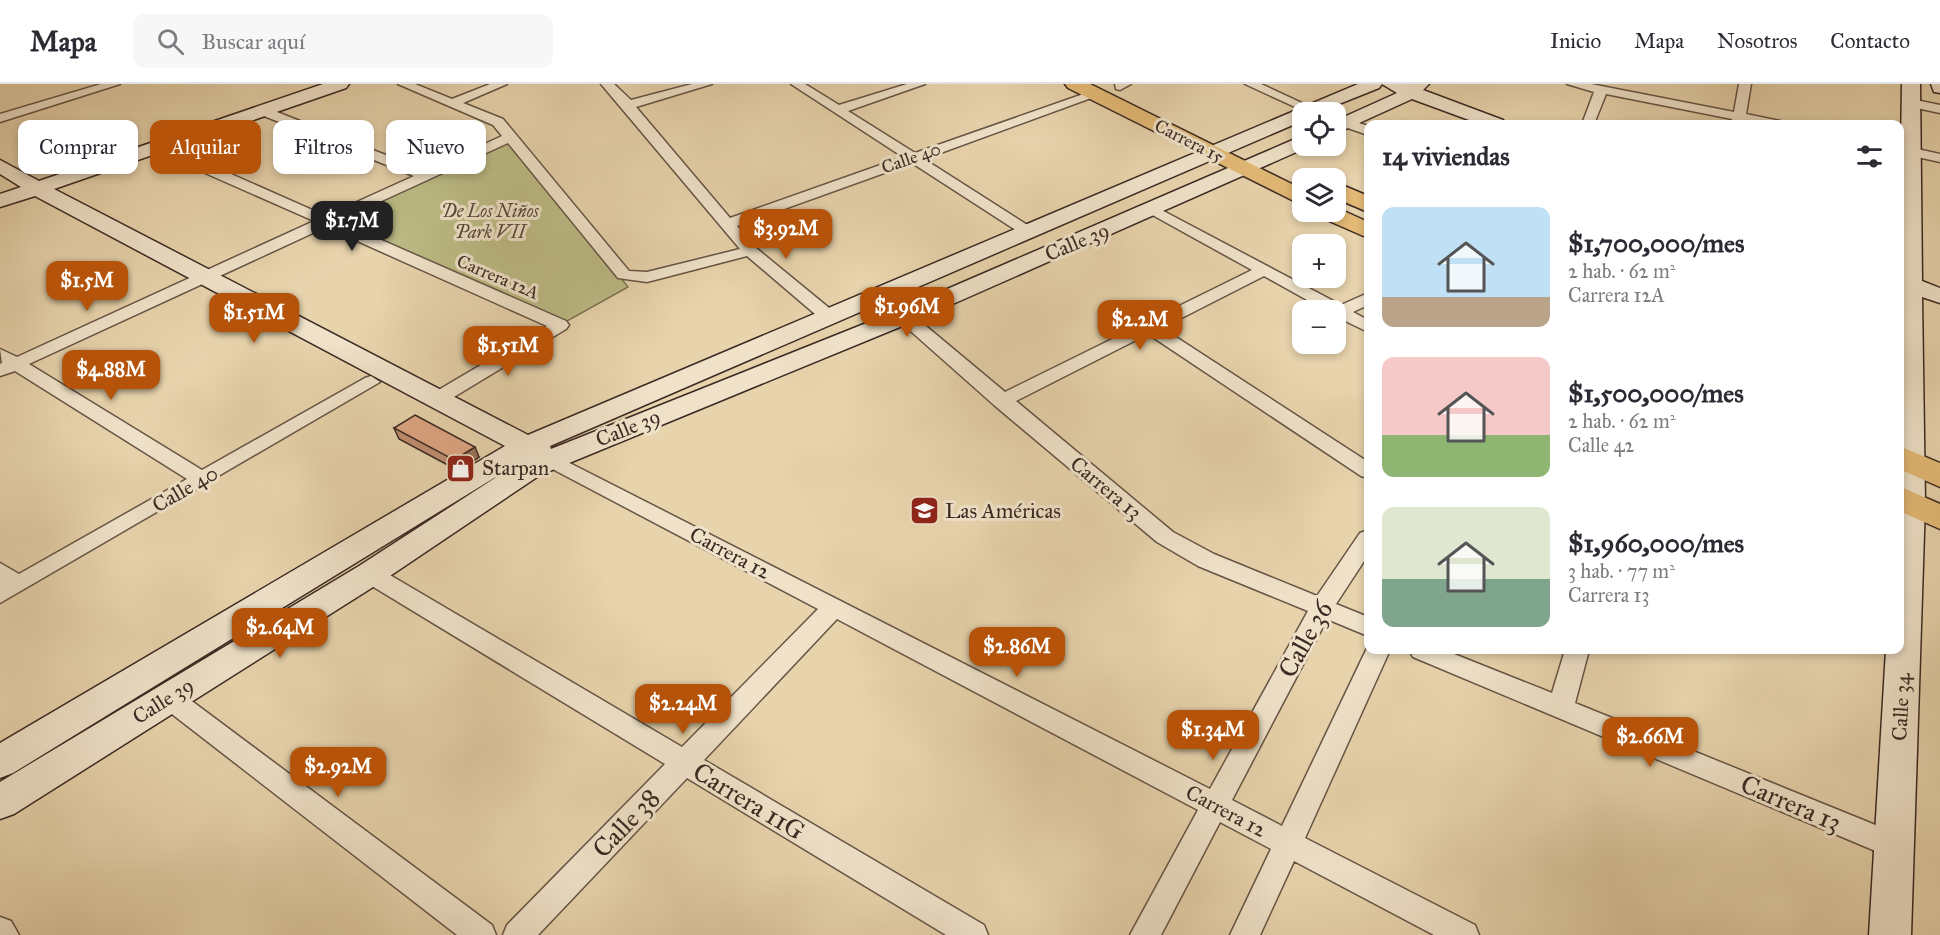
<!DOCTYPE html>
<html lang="es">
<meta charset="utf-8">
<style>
body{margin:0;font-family:"IM FELL Great Primer",serif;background:#f7f7f7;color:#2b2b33;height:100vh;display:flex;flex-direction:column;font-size:22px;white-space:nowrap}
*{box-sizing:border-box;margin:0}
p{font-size:20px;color:#7c7c81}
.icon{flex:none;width:33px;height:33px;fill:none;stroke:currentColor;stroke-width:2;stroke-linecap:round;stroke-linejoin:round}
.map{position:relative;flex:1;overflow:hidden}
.details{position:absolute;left:1364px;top:36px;width:540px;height:534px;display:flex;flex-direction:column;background:#fff;border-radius:12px;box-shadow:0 3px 9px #0003}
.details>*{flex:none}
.banner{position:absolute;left:18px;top:36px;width:570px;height:54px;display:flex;gap:12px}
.fabs{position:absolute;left:1292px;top:18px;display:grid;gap:12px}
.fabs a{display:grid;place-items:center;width:54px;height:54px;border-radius:12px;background:#fff;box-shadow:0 3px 9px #0003;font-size:30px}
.price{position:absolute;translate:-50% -51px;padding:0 14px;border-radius:12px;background:#b45309;color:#fff;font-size:20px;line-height:39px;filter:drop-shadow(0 2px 3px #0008)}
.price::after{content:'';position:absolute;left:50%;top:36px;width:18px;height:14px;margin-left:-9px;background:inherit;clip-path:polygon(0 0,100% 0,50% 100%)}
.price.active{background:#222;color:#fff}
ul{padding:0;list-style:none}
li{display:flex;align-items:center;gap:18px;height:150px;padding:0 18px}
li span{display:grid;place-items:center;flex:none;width:168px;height:120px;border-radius:12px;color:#555}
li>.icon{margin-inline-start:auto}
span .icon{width:72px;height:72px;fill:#fffc;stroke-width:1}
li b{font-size:26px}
h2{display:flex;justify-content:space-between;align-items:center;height:72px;padding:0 18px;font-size:26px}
.tag{padding:0 21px;border-radius:12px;background:#fff;box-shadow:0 3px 9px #0003;font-size:21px;line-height:54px}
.tag.active{background:#b45309;color:#fff}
header{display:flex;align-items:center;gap:36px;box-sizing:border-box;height:84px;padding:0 30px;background:#fff;border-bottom:2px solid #e1e1e2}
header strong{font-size:28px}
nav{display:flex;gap:33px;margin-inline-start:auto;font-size:21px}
.search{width:420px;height:54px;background:#f7f7f7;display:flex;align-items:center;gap:15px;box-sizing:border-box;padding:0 21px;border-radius:12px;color:#7c7c81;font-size:22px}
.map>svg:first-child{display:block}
.green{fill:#bcbb85;stroke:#7c7254;stroke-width:1.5}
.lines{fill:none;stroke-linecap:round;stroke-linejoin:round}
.street-casing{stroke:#665445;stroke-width:3}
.secondary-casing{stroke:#3b2923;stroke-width:3}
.primary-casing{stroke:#3b2923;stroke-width:3}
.street{fill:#efe2c9;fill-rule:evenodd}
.secondary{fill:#efe2c9;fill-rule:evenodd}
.primary{fill:#e4ba76;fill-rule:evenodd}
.wall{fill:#bf8e71;stroke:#3b2923;stroke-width:1.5}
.shaded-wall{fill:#9b745c;stroke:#3b2923;stroke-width:1.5}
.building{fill:#dea583;stroke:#3b2923;stroke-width:1.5}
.labels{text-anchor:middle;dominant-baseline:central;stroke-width:6;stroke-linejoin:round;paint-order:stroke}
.far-street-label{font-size:18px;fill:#3b2923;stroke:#efe2c9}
.far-park-label{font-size:18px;font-style:italic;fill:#554637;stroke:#efe2c9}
.street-label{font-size:21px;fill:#3b2923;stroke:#efe2c9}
.poi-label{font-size:21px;fill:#3b2923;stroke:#efe2c9;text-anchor:start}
.near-street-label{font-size:26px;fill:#3b2923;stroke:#efe2c9}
</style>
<header>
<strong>Mapa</strong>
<div class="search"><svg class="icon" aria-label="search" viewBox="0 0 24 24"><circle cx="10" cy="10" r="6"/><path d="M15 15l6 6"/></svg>Buscar aquí</div>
<nav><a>Inicio</a><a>Mapa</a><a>Nosotros</a><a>Contacto</a></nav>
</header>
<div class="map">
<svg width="1940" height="851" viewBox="0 0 1940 851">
<rect width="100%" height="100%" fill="#e7d3ac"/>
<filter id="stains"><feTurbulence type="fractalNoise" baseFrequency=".00333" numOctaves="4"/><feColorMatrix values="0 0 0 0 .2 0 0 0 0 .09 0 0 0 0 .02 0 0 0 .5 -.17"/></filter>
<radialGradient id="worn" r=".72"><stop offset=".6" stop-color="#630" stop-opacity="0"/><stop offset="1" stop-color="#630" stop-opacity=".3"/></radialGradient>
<path class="green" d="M510 53 628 203 560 241 325 138Z"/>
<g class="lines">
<defs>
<path id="street" d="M101 0H120L0 38V30Z
M398 0H415L452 15 490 0H507L463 19 503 35 629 187 647 188 740 165 601 0H614L631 16 692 0H712L636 23 730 134 903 73 791 0H805L839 21 907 0H925L848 27 915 69 1092 7 1096 6 1102 10 924 75 1032 144 1035 147 1032 150H1022L912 79 737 142 756 164 834 228 836 232 828 237 822 236 747 172 647 198 618 194 508 59 338 137 566 237 569 241 566 245 444 319H430L428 315 430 311 547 242 326 143 29 280 202 386 365 294 371 292 380 298 0 519V479L19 490 187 395 15 287 0 292V280L2 279 0 265 17 273 314 137 153 66V60H163L326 132 414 92 259 30V24H267L426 87 502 52 493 41Z
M1115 0H1131L1120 6 1116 5Z
M1245 0H1261L1317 26 1306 28Z
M1567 0H1591L1734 28 1739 0H1751L1746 30 1780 37 1781 40 1745 38 1744 40H1732V35L1606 10 1594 40H1582L1594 8Z
M1911 15 1940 21V29L1907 22 1905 19Z
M1347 35 1368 42V51L1342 42 1341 39Z
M1899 61 1940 70V78L1899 69Z
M1152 121 1341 221 1368 209V221L1353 228 1368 236V248L1335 232V226H1325L1264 192 1162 244 1368 378V394L1361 392 1148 250 1016 317 1173 448 1214 470 1317 512 1360 449 1368 446V471L1336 520 1368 533V552L1327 535 1232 716 1282 742 1368 562V566H1390L1305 754 1475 841 1479 851H1434L1294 777 1260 851H1230L1271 765 1220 738 1161 851H1130L1198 726 837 535 704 676 984 841 988 851H946L687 694 538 851H503L507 841 665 680 362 496 359 490 362 484 370 482 378 484 682 663 818 525 543 380 540 375 543 370 550 369 1210 705 1308 527 1198 482 1157 458 994 321 870 211 878 206 884 207 1005 308 1252 186 1147 128 1145 125Z
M1409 566H1444L1552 609 1565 566H1589L1575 619 1905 753 1909 762 1905 771 1895 775 1885 771 1413 573Z
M168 603 177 606 492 841 496 851H457L159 620 156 613 159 606Z
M0 833 11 837 19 851H0Z"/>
<path id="secondary" d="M323 0H349L346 4 54 105 528 351 1358 0H1429L1423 6 1503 36 1505 40H1480L1412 15 1335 50V37L1397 9 1382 0 1379 4 1319 28H1302V37L550 362 551 365 894 228 1295 55 1302 53V62H1310L912 238 540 391 381 498 14 730 0 735V698L359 482 512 383 13 689 0 694V659L505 362 35 112 0 123V110L21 103 0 90V76L39 97Z
M1902 0H1920L1922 197 1940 204V219L1922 213 1925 419 1911 851H1869L1886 566H1899V189Z
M1931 0H1940V9L1934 8Z"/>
<path id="primary" d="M1065 0H1090L1302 105V121L1068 4Z
M1335 98 1368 112V128L1335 114Z
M1335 123 1368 138V154L1320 133 1316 128H1335Z
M1899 362 1940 379V403L1899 385Z
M1899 402 1940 420V445L1899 427Z"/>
</defs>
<use href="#street" class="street-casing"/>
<use href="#secondary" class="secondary-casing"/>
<use href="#primary" class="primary-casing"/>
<use href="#street" class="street"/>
<use href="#secondary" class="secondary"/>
<use href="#primary" class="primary"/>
</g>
<path class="wall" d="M394 344 479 373 459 387 399 355Z"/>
<path class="shaded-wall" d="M475 363 479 373 459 387 454 376Z"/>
<path class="building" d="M415 331 475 363 454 376 394 344Z"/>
<defs>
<symbol id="shop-square" viewBox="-11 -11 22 22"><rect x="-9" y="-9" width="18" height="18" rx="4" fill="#8f2418" stroke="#efe2c9"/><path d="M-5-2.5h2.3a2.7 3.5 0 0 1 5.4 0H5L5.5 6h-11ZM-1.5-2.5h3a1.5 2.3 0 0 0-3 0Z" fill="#fff"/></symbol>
<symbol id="school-square" viewBox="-11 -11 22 22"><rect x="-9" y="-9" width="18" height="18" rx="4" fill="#8f2418" stroke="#efe2c9"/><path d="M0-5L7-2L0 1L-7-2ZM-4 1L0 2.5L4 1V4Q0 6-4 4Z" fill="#fff"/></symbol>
</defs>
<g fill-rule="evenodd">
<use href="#shop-square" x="444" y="368" width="33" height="33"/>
<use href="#school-square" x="908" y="410" width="33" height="33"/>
</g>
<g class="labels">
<g class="far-street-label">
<text transform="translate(1189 57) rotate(27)">Carrera 15</text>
<text transform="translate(911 74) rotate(-19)">Calle 40</text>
<text transform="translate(498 193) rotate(23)">Carrera 12A</text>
</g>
<g class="far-park-label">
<text x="490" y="127">De Los Niños<tspan x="490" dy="21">Park VII</tspan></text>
</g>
<g class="street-label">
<text transform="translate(1077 158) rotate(-23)">Calle 39</text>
<text transform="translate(628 344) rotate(-22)">Calle 39</text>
<text transform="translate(1106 404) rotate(40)">Carrera 13</text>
<text transform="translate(185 405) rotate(-30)">Calle 40</text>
<text transform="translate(730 469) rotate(28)">Carrera 12</text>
<text transform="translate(163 617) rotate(-32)">Calle 39</text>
<text transform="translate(1901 623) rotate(-87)">Calle 34</text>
<text transform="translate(1226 727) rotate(28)">Carrera 12</text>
</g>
<g class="poi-label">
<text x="482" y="384">Starpan</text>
<text x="945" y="427">Las Américas</text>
</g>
<g class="near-street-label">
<text transform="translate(1305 555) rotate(-61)">Calle 36</text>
<text transform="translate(749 717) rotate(31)">Carrera 11G</text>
<text transform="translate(1791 719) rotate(23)">Carrera 13</text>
<text transform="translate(626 739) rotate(-46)">Calle 38</text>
</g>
</g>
<rect width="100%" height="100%" filter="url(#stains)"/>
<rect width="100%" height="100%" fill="url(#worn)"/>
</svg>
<div class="fabs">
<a><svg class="icon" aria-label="locate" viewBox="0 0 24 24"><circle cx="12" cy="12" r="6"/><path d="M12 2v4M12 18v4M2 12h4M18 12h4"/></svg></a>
<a><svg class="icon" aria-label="layers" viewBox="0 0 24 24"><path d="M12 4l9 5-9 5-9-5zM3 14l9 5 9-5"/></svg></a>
<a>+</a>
<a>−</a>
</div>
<b class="price active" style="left:352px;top:168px">$1.7M</b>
<b class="price" style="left:786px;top:176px">$3.92M</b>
<b class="price" style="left:87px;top:228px">$1.5M</b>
<b class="price" style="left:907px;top:254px">$1.96M</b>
<b class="price" style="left:254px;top:260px">$1.51M</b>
<b class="price" style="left:1140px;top:267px">$2.2M</b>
<b class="price" style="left:508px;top:293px">$1.51M</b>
<b class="price" style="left:111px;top:317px">$4.88M</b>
<b class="price" style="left:280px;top:575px">$2.64M</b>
<b class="price" style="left:1017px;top:594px">$2.86M</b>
<b class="price" style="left:683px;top:651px">$2.24M</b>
<b class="price" style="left:1213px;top:677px">$1.34M</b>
<b class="price" style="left:1650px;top:684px">$2.66M</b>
<b class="price" style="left:338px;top:714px">$2.92M</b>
<div class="banner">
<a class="tag">Comprar</a>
<a class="tag active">Alquilar</a>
<a class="tag">Filtros</a>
<a class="tag">Nuevo</a>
</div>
<section class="details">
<h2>14 viviendas<svg class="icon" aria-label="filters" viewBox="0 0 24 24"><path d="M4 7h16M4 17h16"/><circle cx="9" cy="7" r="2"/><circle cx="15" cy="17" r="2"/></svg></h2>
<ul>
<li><span style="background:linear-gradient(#bfe0f5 75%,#b9a48a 0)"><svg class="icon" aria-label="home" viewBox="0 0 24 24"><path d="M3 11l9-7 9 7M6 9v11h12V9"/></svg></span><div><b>$1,700,000/mes</b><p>2 hab. · 62 m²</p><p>Carrera 12A</p></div></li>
<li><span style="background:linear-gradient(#f6c9c9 65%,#8fb573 0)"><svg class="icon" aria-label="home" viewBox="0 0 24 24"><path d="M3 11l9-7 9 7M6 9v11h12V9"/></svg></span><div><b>$1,500,000/mes</b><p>2 hab. · 62 m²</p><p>Calle 42</p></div></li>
<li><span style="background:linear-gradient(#dfe7d0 60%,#7fa58c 0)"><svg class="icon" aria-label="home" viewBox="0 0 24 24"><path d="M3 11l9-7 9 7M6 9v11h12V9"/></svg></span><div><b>$1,960,000/mes</b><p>3 hab. · 77 m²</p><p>Carrera 13</p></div></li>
</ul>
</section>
</div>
